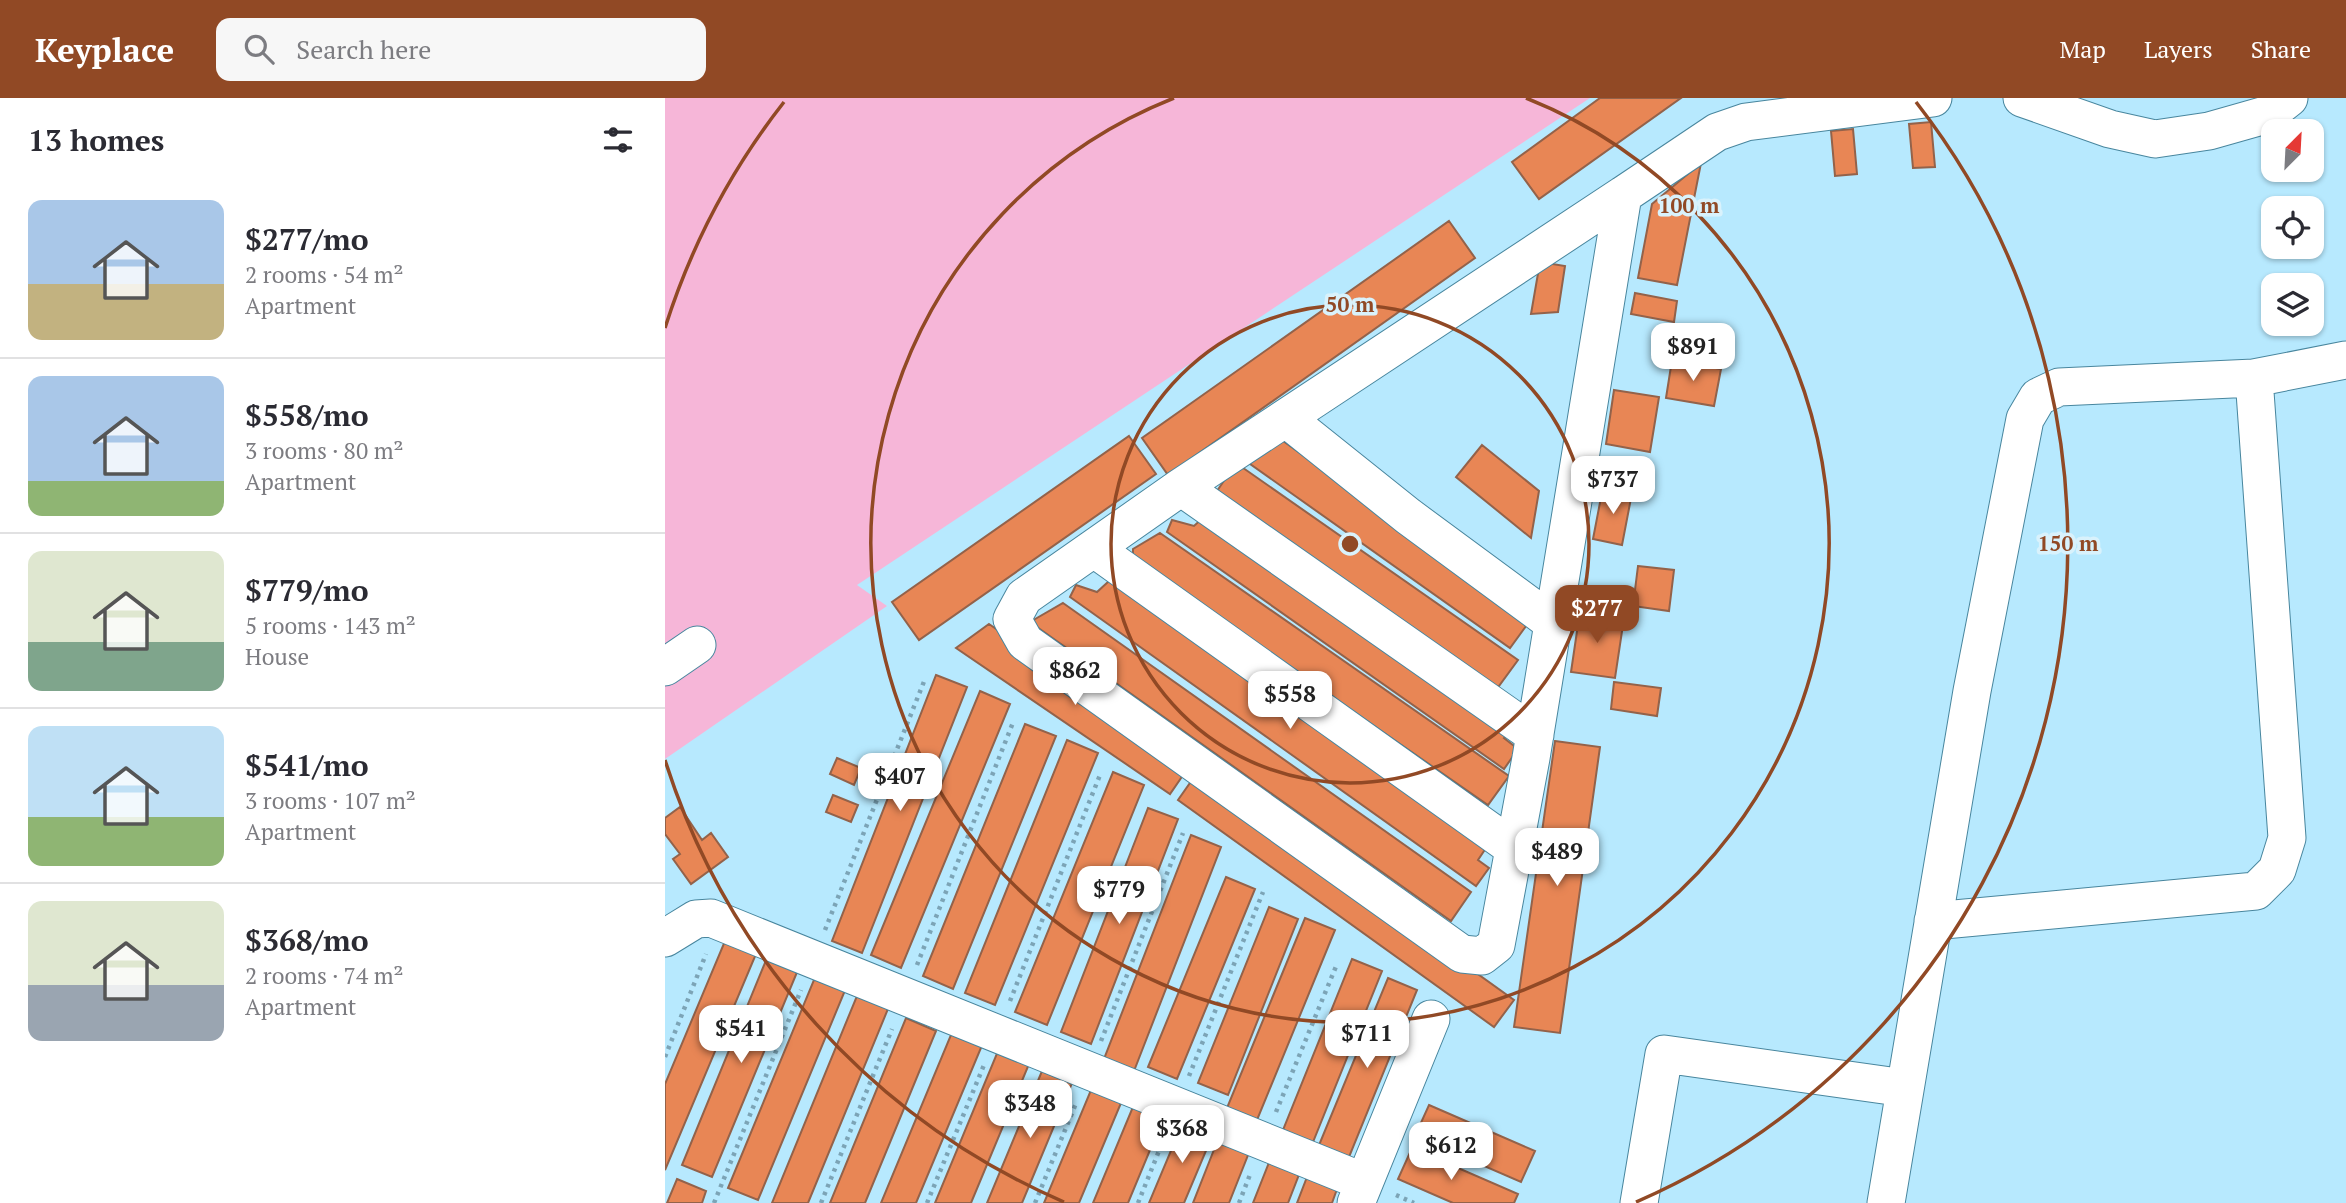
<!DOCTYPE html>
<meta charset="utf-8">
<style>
body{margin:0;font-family:"PT Serif",serif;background:#f7f7f7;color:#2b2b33;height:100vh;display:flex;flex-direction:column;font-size:26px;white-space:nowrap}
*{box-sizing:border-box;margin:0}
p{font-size:23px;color:#7c7c81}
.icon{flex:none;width:38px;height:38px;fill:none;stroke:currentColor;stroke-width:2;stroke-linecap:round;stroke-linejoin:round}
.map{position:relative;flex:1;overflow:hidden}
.panel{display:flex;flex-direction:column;background:#fff;width:665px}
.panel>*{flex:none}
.needle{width:46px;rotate:24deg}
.tools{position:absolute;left:1596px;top:21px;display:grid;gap:14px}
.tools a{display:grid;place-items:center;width:63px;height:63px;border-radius:14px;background:#fff;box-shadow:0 2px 5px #0004;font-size:35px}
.price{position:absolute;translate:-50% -60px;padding:0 16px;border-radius:14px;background:#fff;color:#222;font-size:23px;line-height:46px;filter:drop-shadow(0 2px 4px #0008)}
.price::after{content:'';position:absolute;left:50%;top:42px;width:21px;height:16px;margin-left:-10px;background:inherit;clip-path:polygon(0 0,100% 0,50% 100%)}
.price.active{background:#914925;color:#fff}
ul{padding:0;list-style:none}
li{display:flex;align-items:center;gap:21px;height:175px;padding:0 28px}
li+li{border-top:2px solid #e1e1e2}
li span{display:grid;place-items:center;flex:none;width:196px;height:140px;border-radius:14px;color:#555}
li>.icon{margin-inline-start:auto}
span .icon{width:84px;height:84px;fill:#fffc;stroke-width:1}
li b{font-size:30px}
h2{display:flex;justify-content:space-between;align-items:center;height:84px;padding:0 28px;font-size:30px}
header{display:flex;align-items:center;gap:42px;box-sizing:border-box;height:98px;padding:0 35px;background:#914925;color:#fff}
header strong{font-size:33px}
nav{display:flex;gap:38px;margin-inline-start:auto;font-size:24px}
.search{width:490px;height:63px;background:#f7f7f7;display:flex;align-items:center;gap:18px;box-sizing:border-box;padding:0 24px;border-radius:14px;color:#7c7c81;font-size:26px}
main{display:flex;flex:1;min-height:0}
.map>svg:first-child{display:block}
.green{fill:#f6b6d8}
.building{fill:#e88655;stroke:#93624a;stroke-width:2}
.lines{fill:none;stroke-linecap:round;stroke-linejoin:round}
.street-casing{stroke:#48869e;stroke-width:39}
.path{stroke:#7ca4b6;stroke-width:4.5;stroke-dasharray:3.5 5;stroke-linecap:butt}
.street{stroke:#fff;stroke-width:37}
.ring{fill:none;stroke:#914925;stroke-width:3.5}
.centre{fill:#914925;stroke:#d9f2fc;stroke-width:3.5}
.ring-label{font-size:21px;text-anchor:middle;font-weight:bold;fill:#914925;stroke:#d9f2fc;stroke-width:7;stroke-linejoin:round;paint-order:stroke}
</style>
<header>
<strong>Keyplace</strong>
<div class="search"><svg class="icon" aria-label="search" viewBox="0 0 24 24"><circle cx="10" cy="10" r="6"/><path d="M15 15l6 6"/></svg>Search here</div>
<nav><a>Map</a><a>Layers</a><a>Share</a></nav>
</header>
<main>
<section class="panel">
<h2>13 homes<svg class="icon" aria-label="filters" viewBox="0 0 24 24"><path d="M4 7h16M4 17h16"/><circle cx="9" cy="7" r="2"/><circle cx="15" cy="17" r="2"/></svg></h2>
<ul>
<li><span style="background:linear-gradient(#a9c7e8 60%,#c2b280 0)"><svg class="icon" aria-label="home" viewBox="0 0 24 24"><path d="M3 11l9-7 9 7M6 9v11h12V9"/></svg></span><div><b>$277/mo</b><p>2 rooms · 54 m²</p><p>Apartment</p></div></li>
<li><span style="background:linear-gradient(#a9c7e8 75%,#8fb573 0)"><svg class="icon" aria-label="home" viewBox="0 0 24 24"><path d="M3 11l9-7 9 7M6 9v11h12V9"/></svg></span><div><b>$558/mo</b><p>3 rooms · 80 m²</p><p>Apartment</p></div></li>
<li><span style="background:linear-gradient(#dfe7d0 65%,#7fa58c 0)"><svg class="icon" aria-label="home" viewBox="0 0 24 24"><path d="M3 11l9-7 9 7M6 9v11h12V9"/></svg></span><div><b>$779/mo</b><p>5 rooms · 143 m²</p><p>House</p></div></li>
<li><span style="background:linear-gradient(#bfe0f5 65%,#8fb573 0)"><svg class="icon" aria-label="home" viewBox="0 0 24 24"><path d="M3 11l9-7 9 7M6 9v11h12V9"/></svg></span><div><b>$541/mo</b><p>3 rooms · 107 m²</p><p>Apartment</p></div></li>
<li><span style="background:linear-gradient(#dfe7d0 60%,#9aa5b1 0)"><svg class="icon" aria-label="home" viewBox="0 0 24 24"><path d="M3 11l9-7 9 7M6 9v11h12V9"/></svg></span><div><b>$368/mo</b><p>2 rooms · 74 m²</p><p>Apartment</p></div></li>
</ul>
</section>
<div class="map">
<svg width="1681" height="1105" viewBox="0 0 1681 1105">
<rect width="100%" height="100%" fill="#b7e9fe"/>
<path class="green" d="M0 0H925L192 487 222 508 0 661Z"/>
<path class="building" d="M935 0H1016L874 101 847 64Z
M1266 24 1270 69 1248 70 1244 26Z
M1188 31 1192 76 1170 78 1166 33Z
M1036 65 1012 187 973 180 987 106Z
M784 123 810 160 503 377 477 340Z
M875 164 900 168 893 214 866 216Z
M970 195 1012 203 1009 224 966 216Z
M1007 262 1056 271 1049 308 1001 300Z
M949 292 994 299 985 354 941 346Z
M464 338 491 376 254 542 227 504Z
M611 338 867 520 845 550 578 361Z
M817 347 874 393 866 440 791 379Z
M571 365 853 562 831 592 550 396Z
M940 365 983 373 979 393 936 385Z
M938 389 967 395 957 447 928 441Z
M541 417 847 631 839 640 853 651 839 671 502 434 507 422 529 428Z
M495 435 844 678 823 707 468 461V451Z
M973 468 1009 472 1004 513 968 508Z
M444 483 823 747 813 762 824 770 811 788 405 499 411 487 432 494Z
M398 505 806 794 786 823 365 524Z
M915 513 959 520 950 580 906 574Z
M324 526 525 667 505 696 291 550Z
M271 577 302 589 197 855 167 843Z
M949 584 996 590 992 618 946 611Z
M315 593 345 606 236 870 206 857Z
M360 626 391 638 288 891 258 878Z
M402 642 433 655 330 907 300 895Z
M890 643 935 649 895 935 849 929Z
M172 660 196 670 189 687 165 676Z
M448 674 479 687 382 927 350 914Z
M532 675 849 902 829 929 513 702Z
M168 697 193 707 186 724 161 714Z
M15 709 37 742 46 735 63 759 26 786 8 761 15 756 0 736V720Z
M483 710 513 721 426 946 396 934Z
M526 737 556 749 469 973 439 961Z
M561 779 590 791 512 981 483 969Z
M604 809 633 821 563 997 533 985Z
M640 820 670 832 592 1022 562 1010Z
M60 843 91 856 0 1072V986Z
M104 855 135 867 47 1079 17 1067Z
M687 861 717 873 646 1049 616 1037Z
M151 877 181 890 93 1102 63 1090Z
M723 880 752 892 682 1064 652 1052Z
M194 893 225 906 143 1105H107Z
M241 920 271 933 200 1105H165Z
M288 932 318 945 251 1105H216Z
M333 953 364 966 306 1105H270Z
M377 973 407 985 357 1105H322Z
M426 992 456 1005 414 1105H379Z
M470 1004 500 1016 463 1105H428Z
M764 1007 870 1053 856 1084 750 1038Z
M518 1024 548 1036 519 1105H484Z
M554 1039 585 1052 564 1105H528Z
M747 1050 853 1096 849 1105H788L733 1081Z
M605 1062 635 1074 623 1105H588Z
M642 1079 672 1091 667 1105H632Z
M12 1081 41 1093 37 1105H2Z"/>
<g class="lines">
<defs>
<path id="street" d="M1357 0 1445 31 1490 41 1544 33 1604 16 1624 0
M958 97 516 389 359 499 347 521 360 544 797 856 817 858 831 847 866 660 958 97 1052 34 1081 24 1268 0
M623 322 743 418 888 525
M516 389 870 637
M431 452 850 751
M0 569 32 547
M1268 823 1591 793 1612 772 1622 740 1589 280
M0 840 31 821 46 820 699 1084
M691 1105 766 921
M974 1105 999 956 1240 990
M1221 1105 1307 593 1360 321 1373 299 1394 289 1589 280 1681 262"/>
</defs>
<use href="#street" class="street-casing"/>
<path class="path" d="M160 832 260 581
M252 867 349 622
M345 903 435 677
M436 943 518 735
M0 959 41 856
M524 978 598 794
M611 1014 672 866
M731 1097 749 1105
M49 1105 136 892
M156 1105 227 931
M262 1105 319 967
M370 1105 412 1003
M473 1105 500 1038
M574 1105 586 1074"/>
<use href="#street" class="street"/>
</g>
<g class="ring">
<circle cx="685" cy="446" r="239"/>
<path d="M861 0A479 479 0 1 1 509 0"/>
<path d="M399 1104A718 718 0 0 1 0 662M0 230A718 718 0 0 1 119 4M1251 4A718 718 0 0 1 971 1104"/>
</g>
<circle cx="685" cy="446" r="10" class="centre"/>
<g class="ring-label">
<text x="1024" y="115">100 m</text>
<text x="685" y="214">50 m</text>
<text x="1403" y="453">150 m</text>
</g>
</svg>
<div class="tools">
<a><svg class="needle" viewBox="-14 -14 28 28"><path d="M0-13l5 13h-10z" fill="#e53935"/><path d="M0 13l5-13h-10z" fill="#7c7c81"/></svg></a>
<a><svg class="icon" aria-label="locate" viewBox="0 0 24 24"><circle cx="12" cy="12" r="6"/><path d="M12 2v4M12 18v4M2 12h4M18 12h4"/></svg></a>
<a><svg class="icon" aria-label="layers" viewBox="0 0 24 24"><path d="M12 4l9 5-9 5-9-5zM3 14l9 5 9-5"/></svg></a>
</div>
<b class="price" style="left:1028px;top:285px">$891</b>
<b class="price" style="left:948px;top:418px">$737</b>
<b class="price active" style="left:932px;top:547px">$277</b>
<b class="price" style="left:410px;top:609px">$862</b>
<b class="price" style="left:625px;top:633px">$558</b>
<b class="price" style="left:235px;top:715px">$407</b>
<b class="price" style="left:892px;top:790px">$489</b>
<b class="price" style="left:454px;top:828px">$779</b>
<b class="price" style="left:76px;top:967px">$541</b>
<b class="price" style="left:702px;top:972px">$711</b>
<b class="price" style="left:365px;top:1042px">$348</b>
<b class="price" style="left:517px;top:1067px">$368</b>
<b class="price" style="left:786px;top:1084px">$612</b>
</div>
</main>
